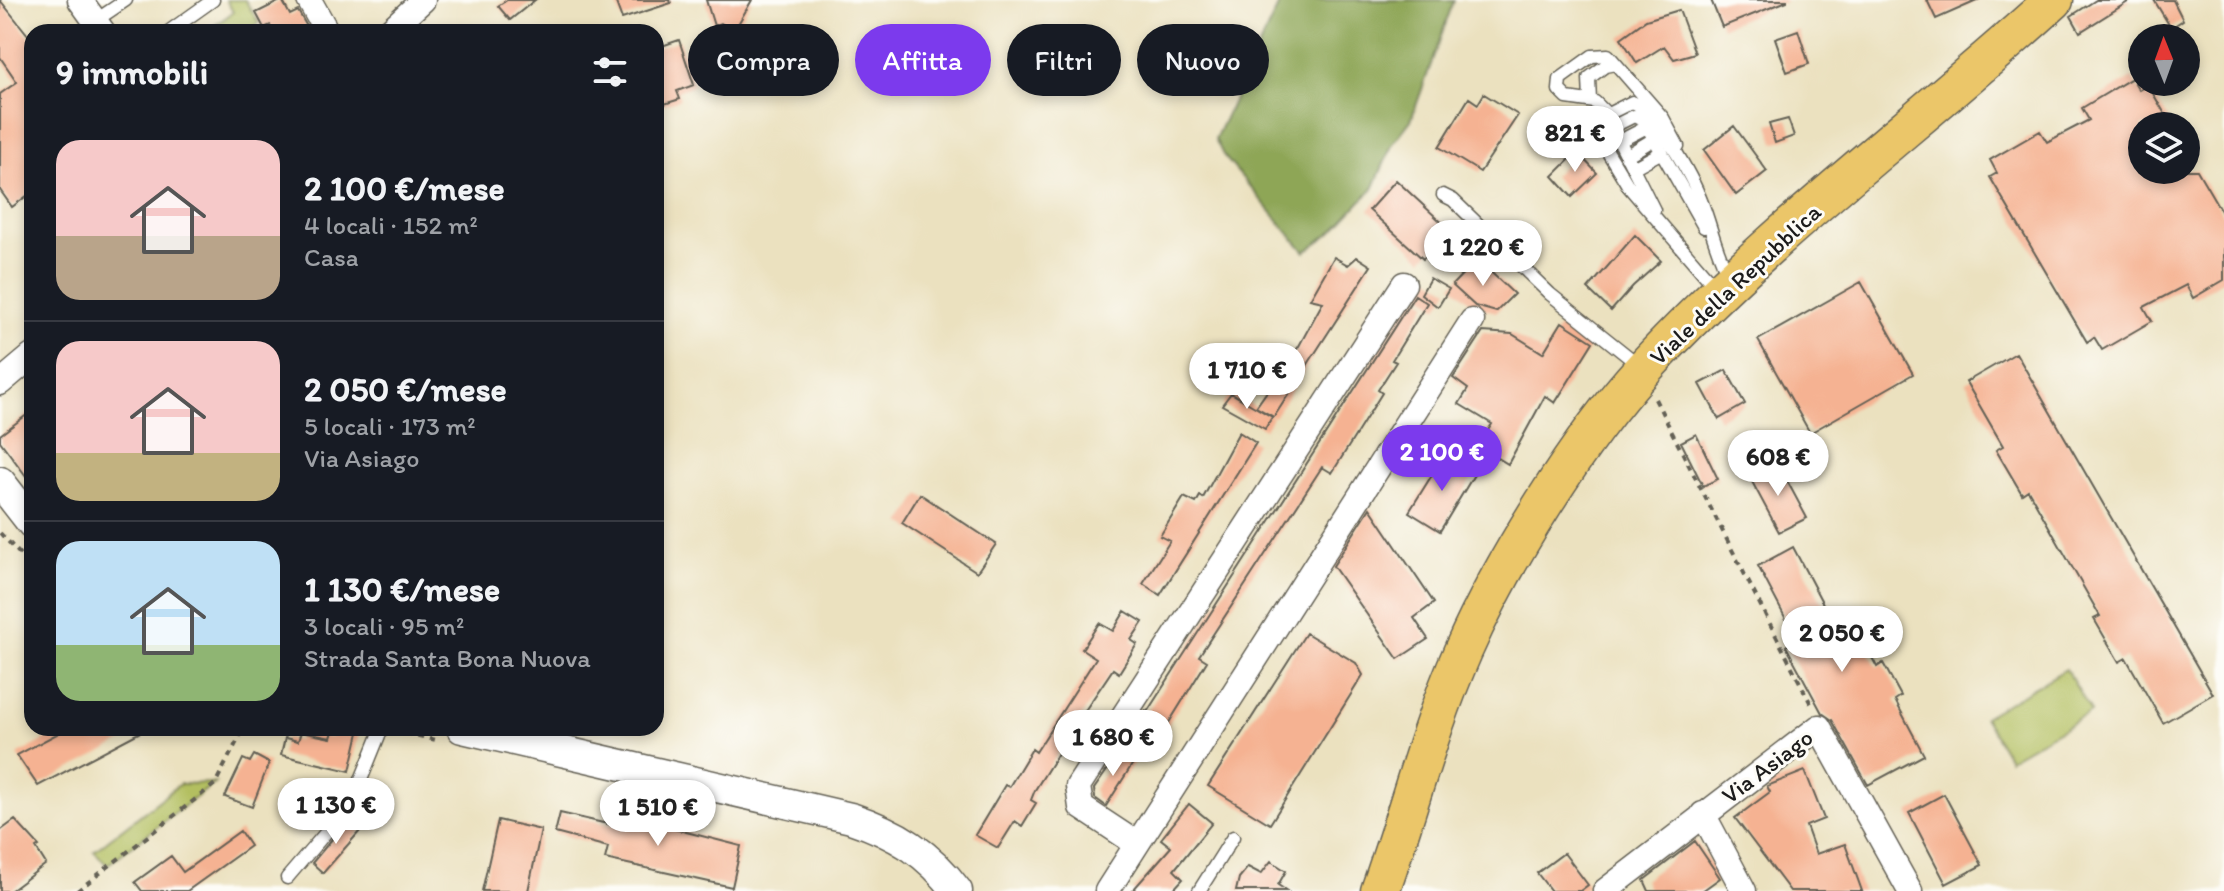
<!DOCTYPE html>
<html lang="it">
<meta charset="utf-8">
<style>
body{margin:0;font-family:Itim,sans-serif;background:#20242c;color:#f1f3f6;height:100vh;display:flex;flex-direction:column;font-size:30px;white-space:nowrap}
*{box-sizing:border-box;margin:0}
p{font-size:26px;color:#9ea1a6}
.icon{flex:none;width:44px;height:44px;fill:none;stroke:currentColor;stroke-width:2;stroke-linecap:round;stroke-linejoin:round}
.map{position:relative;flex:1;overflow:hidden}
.drawer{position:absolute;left:24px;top:24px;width:640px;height:712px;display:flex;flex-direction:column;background:#171b24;border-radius:24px;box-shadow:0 4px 12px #0003}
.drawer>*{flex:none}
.hud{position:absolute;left:688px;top:24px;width:760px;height:72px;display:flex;gap:16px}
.needle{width:52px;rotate:359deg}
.fabs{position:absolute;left:2128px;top:24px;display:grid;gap:16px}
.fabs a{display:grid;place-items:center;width:72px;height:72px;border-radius:50%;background:#171b24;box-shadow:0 4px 12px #0003;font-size:40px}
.price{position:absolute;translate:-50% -68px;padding:0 18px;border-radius:28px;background:#fff;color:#222;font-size:26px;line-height:52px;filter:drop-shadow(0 2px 4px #0008)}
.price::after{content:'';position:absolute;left:50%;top:48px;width:24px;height:18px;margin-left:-12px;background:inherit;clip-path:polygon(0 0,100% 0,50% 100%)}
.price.selected{background:#7c3aed;color:#fff}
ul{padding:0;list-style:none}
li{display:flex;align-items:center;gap:24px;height:200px;padding:0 32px}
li+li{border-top:2px solid #363941}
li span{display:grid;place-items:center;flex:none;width:224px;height:160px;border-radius:24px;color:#555}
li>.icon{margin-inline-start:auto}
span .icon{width:96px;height:96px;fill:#fffc;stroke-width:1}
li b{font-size:34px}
h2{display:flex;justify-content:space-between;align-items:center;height:96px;padding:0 32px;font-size:34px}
.tag{padding:0 28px;border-radius:36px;background:#171b24;box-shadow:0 4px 12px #0003;font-size:28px;line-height:72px}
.tag.selected{background:#7c3aed;color:#fff}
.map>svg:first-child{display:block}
.green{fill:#b3bf61;stroke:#686e3e;stroke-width:2}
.forest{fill:#8ea657;stroke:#55613a;stroke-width:2}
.building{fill:#f5b292}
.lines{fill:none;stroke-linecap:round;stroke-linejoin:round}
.service-casing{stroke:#646155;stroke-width:15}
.minor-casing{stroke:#646155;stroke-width:27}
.tertiary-casing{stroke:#646155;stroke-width:33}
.primary-casing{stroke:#646155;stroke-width:41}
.path{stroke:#646155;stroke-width:4;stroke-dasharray:6 6;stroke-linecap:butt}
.service{stroke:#fff;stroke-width:12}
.minor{stroke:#fff;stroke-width:24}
.tertiary{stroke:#fff;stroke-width:30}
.primary{stroke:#ebc669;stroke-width:38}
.labels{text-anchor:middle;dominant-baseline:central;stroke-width:6;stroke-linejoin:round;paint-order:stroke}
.street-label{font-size:24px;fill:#1c1c1c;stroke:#fdfcf7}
</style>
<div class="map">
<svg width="2224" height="891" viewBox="0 0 2224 891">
<rect width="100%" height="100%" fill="#fdfcf7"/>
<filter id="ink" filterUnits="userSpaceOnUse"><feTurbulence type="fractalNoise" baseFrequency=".0125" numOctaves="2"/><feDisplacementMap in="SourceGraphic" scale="16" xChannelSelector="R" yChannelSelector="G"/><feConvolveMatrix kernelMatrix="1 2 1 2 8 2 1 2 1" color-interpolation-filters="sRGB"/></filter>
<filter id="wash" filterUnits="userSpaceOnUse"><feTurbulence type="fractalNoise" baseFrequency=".006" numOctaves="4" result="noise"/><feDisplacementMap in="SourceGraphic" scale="32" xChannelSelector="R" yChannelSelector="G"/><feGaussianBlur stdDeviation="1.8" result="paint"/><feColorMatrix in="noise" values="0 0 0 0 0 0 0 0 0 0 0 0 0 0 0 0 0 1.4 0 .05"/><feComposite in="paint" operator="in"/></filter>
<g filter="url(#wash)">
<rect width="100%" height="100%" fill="#ebe1bf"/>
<path class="green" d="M226 0H245L259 23 248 32H206L233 12Z
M2066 669 2091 712 2009 759 1984 717Z
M215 783 107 865 94 851 180 784Z"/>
<path class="forest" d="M1281 0H1454L1411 120 1392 145 1374 187 1333 231 1305 252 1223 155 1215 139Z"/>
<g id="blocks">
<path class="building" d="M0 0 32 40V192L12 207 0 190V94L17 82 0 57Z
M282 0 290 15 298 11 310 32H259L271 25 264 28 256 13Z
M507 0H535L510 20 498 6Z
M615 0H670L671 3 622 19Z
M706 0H752L734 31 721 23 714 26Z
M1711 0H1787V1L1722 27Z
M1927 0H1979L1936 19Z
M2096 0H2131L2080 32 2071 16Z
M2154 0H2173L2183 20 2171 28Z
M1679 10 1695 53 1674 59 1664 46 1637 63 1621 38 1646 20Z
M1798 30 1809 64 1787 72 1775 38Z
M679 40 694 85 677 91 680 99 661 105 656 90V48Z
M2132 78 2139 90 2148 85 2172 126H2142V170H2197L2224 216V280L2193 298 2186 285 2144 307 2152 321 2102 350 2094 337 2087 342 1990 177 1997 173 1990 160 2040 131 2047 142 2089 120 2082 108Z
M1484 94 1518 115 1480 172 1439 147 1469 98 1478 104Z
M1788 119 1794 136 1775 143 1769 124Z
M1734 126 1767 171 1736 195 1704 150Z
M1577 152 1597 173 1572 197 1553 176Z
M1396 180 1450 230 1423 259 1369 210Z
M1635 235 1661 261 1633 286 1611 311 1588 289Z
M1334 257 1348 265 1357 257 1371 266 1274 417 1256 407 1299 346 1323 302 1310 299Z
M1477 259 1514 294 1496 312 1475 306 1452 285Z
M1430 278 1449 289 1438 307 1421 294Z
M1861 282 1913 374 1810 433 1758 340Z
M1415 295 1427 303 1392 360 1396 362 1378 390 1382 393 1332 473 1322 467 1199 656 1207 661 1152 750 1141 743 1138 748 1129 735 1145 711 1147 712Z
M1562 322 1593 342 1555 403 1545 396 1508 464 1478 446 1492 424 1459 404 1468 389 1453 378 1483 332 1512 334 1543 353Z
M2016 353 2213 694 2163 723 2126 658 2119 662 2094 619 2100 616 2028 490 2022 494 1996 450 2003 446 1966 382Z
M1726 370 1745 404 1719 419 1700 384Z
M1231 393 1272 417 1265 429 1222 405Z
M32 411V484L0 441V435Z
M1239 432 1256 443 1160 595 1143 584 1170 541 1160 536 1184 497 1196 503 1200 496 1203 498Z
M1696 434 1718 479 1703 486 1681 442Z
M1445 454 1475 473 1440 531 1409 512Z
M1778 464 1807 518 1779 532 1750 478Z
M920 494 996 544 977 572 902 523Z
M1370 508 1434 603 1414 618 1428 639 1398 659 1333 566Z
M1793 547 1832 621 1848 612 1877 667 1883 663 1901 696 1895 700 1924 755 1868 785 1832 720 1822 713 1786 646 1797 640 1758 566Z
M1125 611 1143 622 1131 640 1137 644 1119 673 1113 669 1082 715 1035 790 1031 800 1036 803 1022 826 1015 821 998 848 975 835 1005 785 1009 787 1032 749 1036 752 1096 658 1082 649 1099 623 1113 631Z
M1306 633 1356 663 1363 675 1270 824 1208 786Z
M68 728H148L38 786 17 755Z
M334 728H360L350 771 281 755 285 738 298 741 301 732 331 738Z
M1122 749 1135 760 1106 806 1095 798 1094 789Z
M254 755 269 763 252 807 225 797 243 759 250 762Z
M1805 771 1824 819 1806 826 1816 854 1845 844 1862 891H1790L1735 818 1770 792 1767 786Z
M1944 794 1982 865 1946 884 1909 813Z
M1189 804 1212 823 1174 870 1183 879 1172 891H1132L1171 847 1161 839Z
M560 813 612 825 614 818 651 826V823L741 846 732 887 605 859 608 847 555 833Z
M15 820 39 846 36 848 46 864 10 891H0V831Z
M348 820 360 831 323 873 312 863Z
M498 820 541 830 528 891H482Z
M240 831 250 846 187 891H142L135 882 171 856 183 872Z
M1695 841 1720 878 1702 891H1649L1644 880Z
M1564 853 1588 885 1580 891H1551L1537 873Z
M1271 861 1286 871 1278 885 1287 891H1236L1239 878 1248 867 1261 874Z"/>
</g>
</g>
<g filter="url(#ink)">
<use href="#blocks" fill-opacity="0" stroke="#646155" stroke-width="2"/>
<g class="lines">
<defs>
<path id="service" d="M95 21 126 0
M168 32 213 0
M1590 101 1589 78 1605 66 1615 64
M1607 114 1595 102 1567 98 1559 90 1560 79 1592 56 1608 55 1663 118 1678 146
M1618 142 1647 127
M1626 156 1654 139
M1633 168 1662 152
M1443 195 1453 200 1550 294 1640 366
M1654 210 1614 130 1616 125 1634 116 1644 121 1704 227
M1716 288 1629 187 1597 134 1600 118 1632 102C1655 109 1693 179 1702 203 1712 229 1716 253 1730 278
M287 878 352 802 382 728
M1199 891 1233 837"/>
<path id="minor" d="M80 0 103 32
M309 0 327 32
M388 32 423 0
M0 383 32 356
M1703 814 1744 891
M1137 844 1081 807 1078 786 1404 284
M1107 891 1472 321
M1605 891 1819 727 1910 891"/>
<path id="tertiary" d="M0 482 32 523
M462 728 851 818C896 833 929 853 957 891"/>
<path id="primary" d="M1380 891C1408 812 1429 728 1463 651 1502 563 1579 438 1645 367 1769 233 1919 123 2054 0"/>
</defs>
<use href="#service" class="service-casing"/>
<use href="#minor" class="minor-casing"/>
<use href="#tertiary" class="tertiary-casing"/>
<use href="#primary" class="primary-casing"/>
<path class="path" d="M1655 399 1813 708
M0 533 32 567
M394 730 440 741
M77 891 215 784 244 728"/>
<use href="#service" class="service"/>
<use href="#minor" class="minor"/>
<use href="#tertiary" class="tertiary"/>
<use href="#primary" class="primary"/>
</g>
</g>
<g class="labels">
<g class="street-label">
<text transform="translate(1735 284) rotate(-43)">Viale della Repubblica</text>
<text transform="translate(1767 766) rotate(-37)">Via Asiago</text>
</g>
</g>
</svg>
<div class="fabs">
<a><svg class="needle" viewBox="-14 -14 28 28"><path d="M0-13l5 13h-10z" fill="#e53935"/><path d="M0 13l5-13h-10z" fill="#9ea1a6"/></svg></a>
<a><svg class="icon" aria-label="layers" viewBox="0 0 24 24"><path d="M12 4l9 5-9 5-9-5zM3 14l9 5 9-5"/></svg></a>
</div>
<b class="price" style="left:1575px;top:174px">821 €</b>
<b class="price" style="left:1483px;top:288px">1 220 €</b>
<b class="price" style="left:1247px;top:411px">1 710 €</b>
<b class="price selected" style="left:1442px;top:493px">2 100 €</b>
<b class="price" style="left:1778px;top:498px">608 €</b>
<b class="price" style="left:1842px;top:674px">2 050 €</b>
<b class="price" style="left:1113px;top:778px">1 680 €</b>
<b class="price" style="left:336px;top:846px">1 130 €</b>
<b class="price" style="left:658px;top:848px">1 510 €</b>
<div class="hud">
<a class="tag">Compra</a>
<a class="tag selected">Affitta</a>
<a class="tag">Filtri</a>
<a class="tag">Nuovo</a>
</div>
<section class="drawer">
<h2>9 immobili<svg class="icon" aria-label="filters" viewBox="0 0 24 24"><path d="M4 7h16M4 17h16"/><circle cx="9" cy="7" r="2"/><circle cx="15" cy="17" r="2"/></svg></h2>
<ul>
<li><span style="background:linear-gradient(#f6c9c9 60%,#b9a48a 0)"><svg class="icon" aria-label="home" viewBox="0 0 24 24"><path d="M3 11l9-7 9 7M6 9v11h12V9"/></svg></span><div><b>2 100 €/mese</b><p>4 locali · 152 m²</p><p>Casa</p></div></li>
<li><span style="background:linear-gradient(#f6c9c9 70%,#c2b280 0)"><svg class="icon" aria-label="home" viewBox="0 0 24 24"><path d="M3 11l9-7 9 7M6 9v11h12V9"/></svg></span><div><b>2 050 €/mese</b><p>5 locali · 173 m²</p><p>Via Asiago</p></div></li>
<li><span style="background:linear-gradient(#bfe0f5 65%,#8fb573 0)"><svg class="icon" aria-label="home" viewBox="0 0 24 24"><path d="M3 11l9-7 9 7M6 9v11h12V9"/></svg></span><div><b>1 130 €/mese</b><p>3 locali · 95 m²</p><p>Strada Santa Bona Nuova</p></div></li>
</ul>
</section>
</div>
